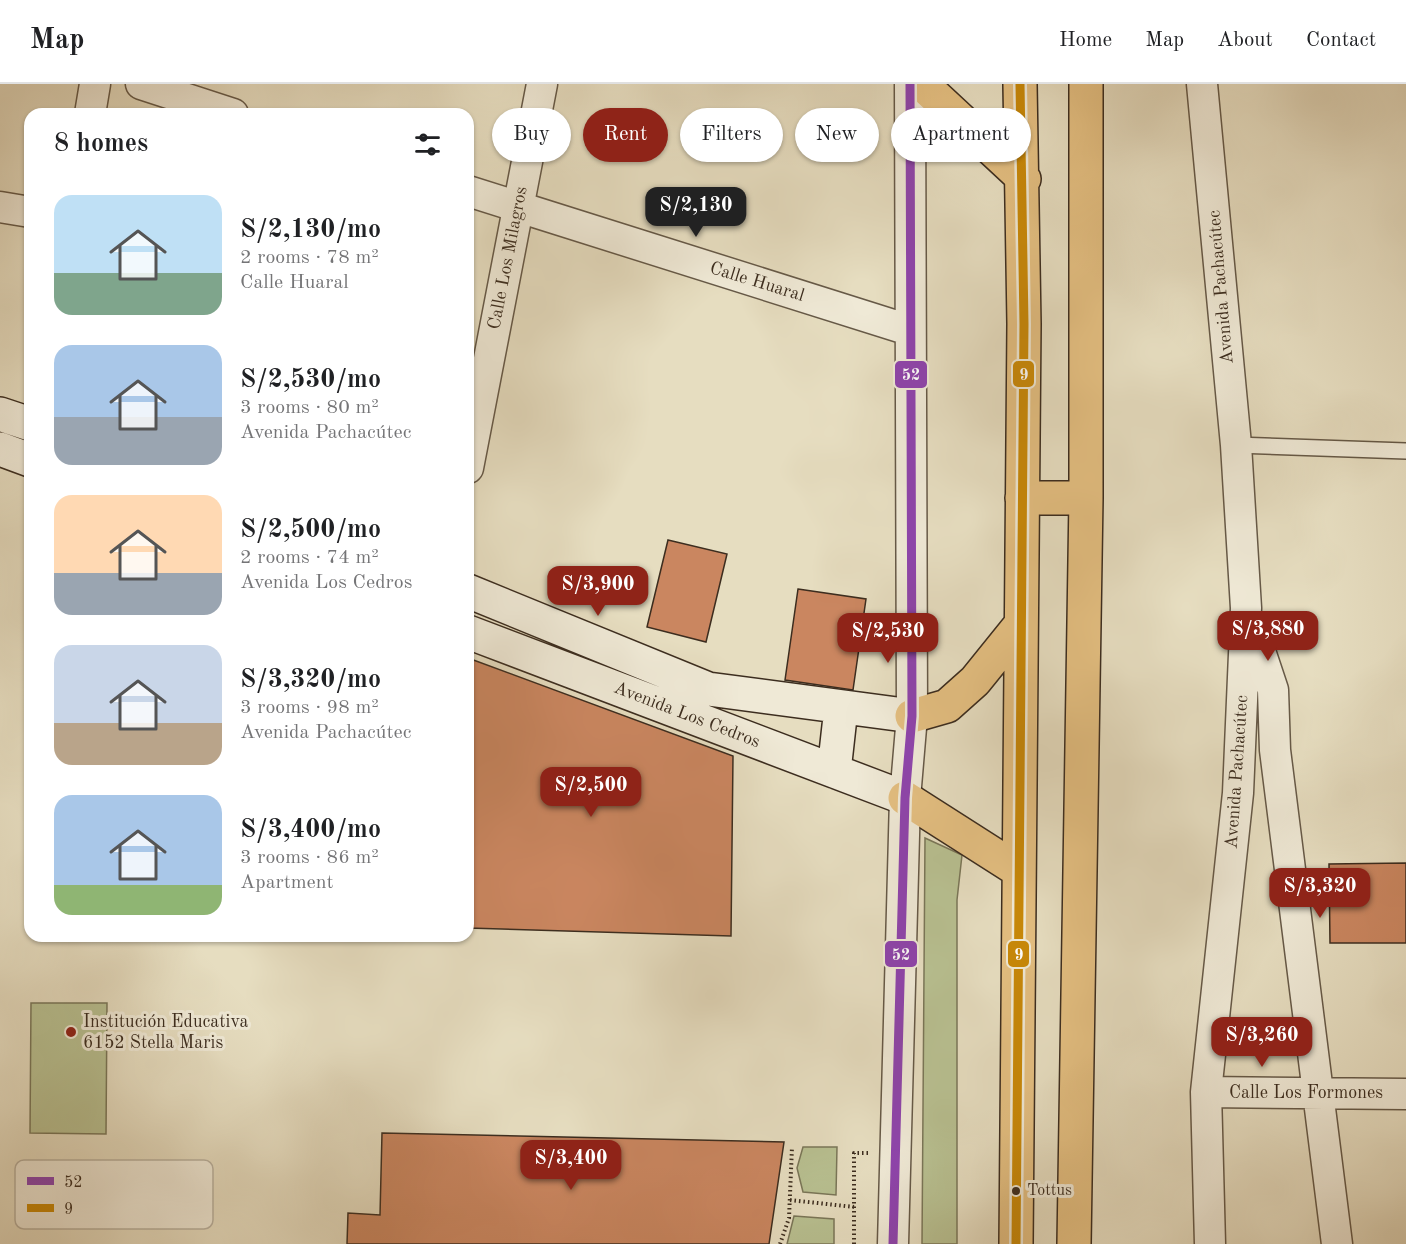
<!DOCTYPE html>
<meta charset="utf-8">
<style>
body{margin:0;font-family:"Old Standard TT",serif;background:#f6f6f6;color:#202124;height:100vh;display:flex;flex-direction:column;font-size:22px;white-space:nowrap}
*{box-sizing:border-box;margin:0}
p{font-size:20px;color:#757577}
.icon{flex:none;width:33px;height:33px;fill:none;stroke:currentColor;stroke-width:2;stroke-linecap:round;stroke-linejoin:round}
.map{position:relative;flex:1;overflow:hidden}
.panel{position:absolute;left:24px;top:24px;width:450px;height:834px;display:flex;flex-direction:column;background:#fff;border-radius:18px;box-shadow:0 2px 4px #0004}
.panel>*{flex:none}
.hud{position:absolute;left:492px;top:24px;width:570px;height:54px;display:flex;gap:12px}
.price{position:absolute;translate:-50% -51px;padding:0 14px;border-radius:12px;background:#8f2418;color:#fff;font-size:20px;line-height:39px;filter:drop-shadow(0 2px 3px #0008)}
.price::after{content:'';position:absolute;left:50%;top:36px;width:18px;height:14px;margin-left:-9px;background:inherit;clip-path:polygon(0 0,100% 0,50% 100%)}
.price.on{background:#222;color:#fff}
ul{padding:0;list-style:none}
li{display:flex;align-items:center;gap:18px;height:150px;padding:0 30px}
li span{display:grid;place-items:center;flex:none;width:168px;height:120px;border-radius:18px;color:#555}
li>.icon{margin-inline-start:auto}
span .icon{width:72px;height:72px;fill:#fffc;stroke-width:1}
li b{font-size:26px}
h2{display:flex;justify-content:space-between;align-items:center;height:72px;padding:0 30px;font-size:26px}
.chip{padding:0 21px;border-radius:27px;background:#fff;box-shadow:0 2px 4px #0004;font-size:21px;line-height:54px}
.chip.on{background:#8f2418;color:#fff}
header{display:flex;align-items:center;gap:36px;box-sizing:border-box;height:84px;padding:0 30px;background:#fff;border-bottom:2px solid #e0e0e0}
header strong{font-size:28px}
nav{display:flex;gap:33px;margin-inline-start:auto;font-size:21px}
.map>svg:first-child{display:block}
.green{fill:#b8c091;stroke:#7a7658;stroke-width:1.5}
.building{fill:#ca8660;stroke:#3c2d1f;stroke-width:1.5}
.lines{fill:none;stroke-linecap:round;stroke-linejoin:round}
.lane-casing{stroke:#665947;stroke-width:18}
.street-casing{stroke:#665947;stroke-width:33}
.secondary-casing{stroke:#3c2d1f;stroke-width:36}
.primary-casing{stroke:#3c2d1f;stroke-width:36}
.path{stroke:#3c2d1f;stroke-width:4;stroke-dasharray:1.5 3;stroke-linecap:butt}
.lane{stroke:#efe9d6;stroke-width:15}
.street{stroke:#efe9d6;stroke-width:30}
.secondary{stroke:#efe9d6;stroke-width:33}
.primary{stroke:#e3be80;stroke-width:33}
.bus-1-casing{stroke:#efe9d6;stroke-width:14}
.bus-2-casing{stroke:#efe9d6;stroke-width:14}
.bus-1{stroke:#8e44ad;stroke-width:9}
.bus-2{stroke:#c88808;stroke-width:9}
.poi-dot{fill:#8f2418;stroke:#efe9d6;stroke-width:2}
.bus-dot{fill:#3c2d1f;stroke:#efe9d6;stroke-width:2}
.labels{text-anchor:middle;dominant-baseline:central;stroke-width:6;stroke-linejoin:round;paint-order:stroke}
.bus-label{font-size:16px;fill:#3c2d1f;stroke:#efe9d6;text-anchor:start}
.street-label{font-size:18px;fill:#3c2d1f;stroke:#efe9d6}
.poi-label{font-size:18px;fill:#3c2d1f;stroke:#efe9d6;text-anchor:start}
.key{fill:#efe9d6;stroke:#b9b19f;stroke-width:1.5}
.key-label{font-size:16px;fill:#3c2d1f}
.line-badge{stroke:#efe9d6;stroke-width:2}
.badge-label{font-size:16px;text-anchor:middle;font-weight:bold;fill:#fff}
</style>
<header>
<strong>Map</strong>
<nav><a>Home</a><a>Map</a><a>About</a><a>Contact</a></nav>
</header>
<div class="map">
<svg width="1406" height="1160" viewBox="0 0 1406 1160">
<rect width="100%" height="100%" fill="#e6ddc0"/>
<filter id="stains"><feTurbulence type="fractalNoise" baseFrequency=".00333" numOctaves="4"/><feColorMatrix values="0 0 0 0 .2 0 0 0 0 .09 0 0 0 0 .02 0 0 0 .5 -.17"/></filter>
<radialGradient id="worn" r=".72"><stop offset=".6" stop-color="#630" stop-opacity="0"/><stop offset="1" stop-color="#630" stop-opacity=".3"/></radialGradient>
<path class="green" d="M925 754 962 771 957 816V1160H922Z
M31 919H107L106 1050 30 1049Z
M803 1063H837L836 1111 803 1108 797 1084Z
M794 1132 834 1135V1160H787Z"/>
<path class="building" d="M668 456 727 470 706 558 647 543Z
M798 505 866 515 853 606 785 596Z
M468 574 733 672 731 852 468 844Z
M1406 779V859H1330L1329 780Z
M382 1049 784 1058 769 1160H347L348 1129 380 1131Z"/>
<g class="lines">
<defs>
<path id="lane" d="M1236 361 1406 367"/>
<path id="street" d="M141 0 233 30
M1202 0 1236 361 1246 524 1238 709 1206 1008 1210 1160
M90 30 95 0
M468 107 909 246
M0 123 30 128
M468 384 542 0
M1252 543 1273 606 1275 666 1337 1160
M1206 1008 1406 1010
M893 1160 905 714 912 632 910 0"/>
<path id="secondary" d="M0 330 30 340
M0 365 30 376
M468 507 708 605 912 632
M468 548 905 714
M834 687 841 624"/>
<path id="primary" d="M922 0 1024 95
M1022 414H1086
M912 632 947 622 975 597 1021 540
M905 714 1018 786
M1016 1160 1024 240 1020 0
M1074 1160 1086 414V0"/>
</defs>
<use href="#lane" class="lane-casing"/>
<use href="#street" class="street-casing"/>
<use href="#secondary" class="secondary-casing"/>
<use href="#primary" class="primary-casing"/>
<path class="path" d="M790 1116 854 1123
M780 1160 789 1134 792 1063
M854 1160V1069H868"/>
<use href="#lane" class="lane"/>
<use href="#street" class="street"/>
<use href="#secondary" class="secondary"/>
<use href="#primary" class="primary"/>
<defs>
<path id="bus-1" d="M893 1160 905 714 912 632 910 0"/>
<path id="bus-2" d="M1016 1160 1024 240 1020 0"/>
</defs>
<use href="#bus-1" class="bus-1-casing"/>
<use href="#bus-2" class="bus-2-casing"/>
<use href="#bus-1" class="bus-1"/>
<use href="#bus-2" class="bus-2"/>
</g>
<circle class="poi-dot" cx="71" cy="948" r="6"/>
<circle class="bus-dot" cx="1016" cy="1107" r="5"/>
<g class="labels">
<g class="bus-label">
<text x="1027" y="1107">Tottus</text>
</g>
<g class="street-label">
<text transform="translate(508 174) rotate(-79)">Calle Los Milagros</text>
<text transform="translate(757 198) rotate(17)">Calle Huaral</text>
<text transform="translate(1221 203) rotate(-95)">Avenida Pachacútec</text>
<text transform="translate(687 631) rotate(21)">Avenida Los Cedros</text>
<text transform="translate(1237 688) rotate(-86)">Avenida Pachacútec</text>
<text x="1306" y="1009">Calle Los Formones</text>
</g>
<g class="poi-label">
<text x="83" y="938">Institución Educativa<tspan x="83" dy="21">6152 Stella Maris</tspan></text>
</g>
</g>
<rect x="15" y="1076" width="198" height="69" rx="9" class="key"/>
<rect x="27" y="1093" width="27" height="8" fill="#8e44ad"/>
<rect x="27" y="1120" width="27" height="8" fill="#c88808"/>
<g class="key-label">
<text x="64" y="1103">52</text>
<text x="64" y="1130">9</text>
</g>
<g class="line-badge">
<rect x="1012" y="276" width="23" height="28" rx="6" fill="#c88808"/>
<rect x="894" y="276" width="34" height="29" rx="6" fill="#8e44ad"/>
<rect x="884" y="856" width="34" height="28" rx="6" fill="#8e44ad"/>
<rect x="1007" y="856" width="23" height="28" rx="6" fill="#c88808"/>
</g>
<g class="badge-label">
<text x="1024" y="296">9</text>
<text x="911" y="296">52</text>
<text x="901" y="876">52</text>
<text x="1019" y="876">9</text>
</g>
<rect width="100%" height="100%" filter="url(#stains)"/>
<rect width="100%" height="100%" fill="url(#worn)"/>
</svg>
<b class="price on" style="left:696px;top:154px">S/2,130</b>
<b class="price" style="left:598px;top:533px">S/3,900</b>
<b class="price" style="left:1268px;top:578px">S/3,880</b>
<b class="price" style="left:888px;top:580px">S/2,530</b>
<b class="price" style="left:591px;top:734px">S/2,500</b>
<b class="price" style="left:1320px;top:835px">S/3,320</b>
<b class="price" style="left:1262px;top:984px">S/3,260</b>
<b class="price" style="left:571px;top:1107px">S/3,400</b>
<div class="hud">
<a class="chip">Buy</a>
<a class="chip on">Rent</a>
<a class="chip">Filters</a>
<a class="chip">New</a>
<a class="chip">Apartment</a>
</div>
<section class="panel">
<h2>8 homes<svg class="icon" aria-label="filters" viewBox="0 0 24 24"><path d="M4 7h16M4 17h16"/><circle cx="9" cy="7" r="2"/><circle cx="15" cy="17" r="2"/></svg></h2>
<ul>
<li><span style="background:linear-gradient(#bfe0f5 65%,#7fa58c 0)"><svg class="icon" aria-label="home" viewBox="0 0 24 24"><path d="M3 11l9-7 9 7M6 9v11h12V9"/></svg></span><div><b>S/2,130/mo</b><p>2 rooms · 78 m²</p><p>Calle Huaral</p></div></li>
<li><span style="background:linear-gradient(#a9c7e8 60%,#9aa5b1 0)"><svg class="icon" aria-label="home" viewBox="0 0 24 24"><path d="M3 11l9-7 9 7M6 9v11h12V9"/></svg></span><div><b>S/2,530/mo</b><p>3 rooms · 80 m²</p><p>Avenida Pachacútec</p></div></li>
<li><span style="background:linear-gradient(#ffd9b3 65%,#9aa5b1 0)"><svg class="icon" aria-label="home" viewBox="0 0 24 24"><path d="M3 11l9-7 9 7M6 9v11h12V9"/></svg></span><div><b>S/2,500/mo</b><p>2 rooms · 74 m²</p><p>Avenida Los Cedros</p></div></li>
<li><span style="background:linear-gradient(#c9d6e8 65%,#b9a48a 0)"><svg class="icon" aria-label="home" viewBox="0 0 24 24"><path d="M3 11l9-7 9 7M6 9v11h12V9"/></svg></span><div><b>S/3,320/mo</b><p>3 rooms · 98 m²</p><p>Avenida Pachacútec</p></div></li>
<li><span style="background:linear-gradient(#a9c7e8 75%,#8fb573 0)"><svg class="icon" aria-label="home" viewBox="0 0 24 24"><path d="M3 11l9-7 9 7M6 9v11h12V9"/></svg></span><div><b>S/3,400/mo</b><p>3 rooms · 86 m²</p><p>Apartment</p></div></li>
</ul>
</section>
</div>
